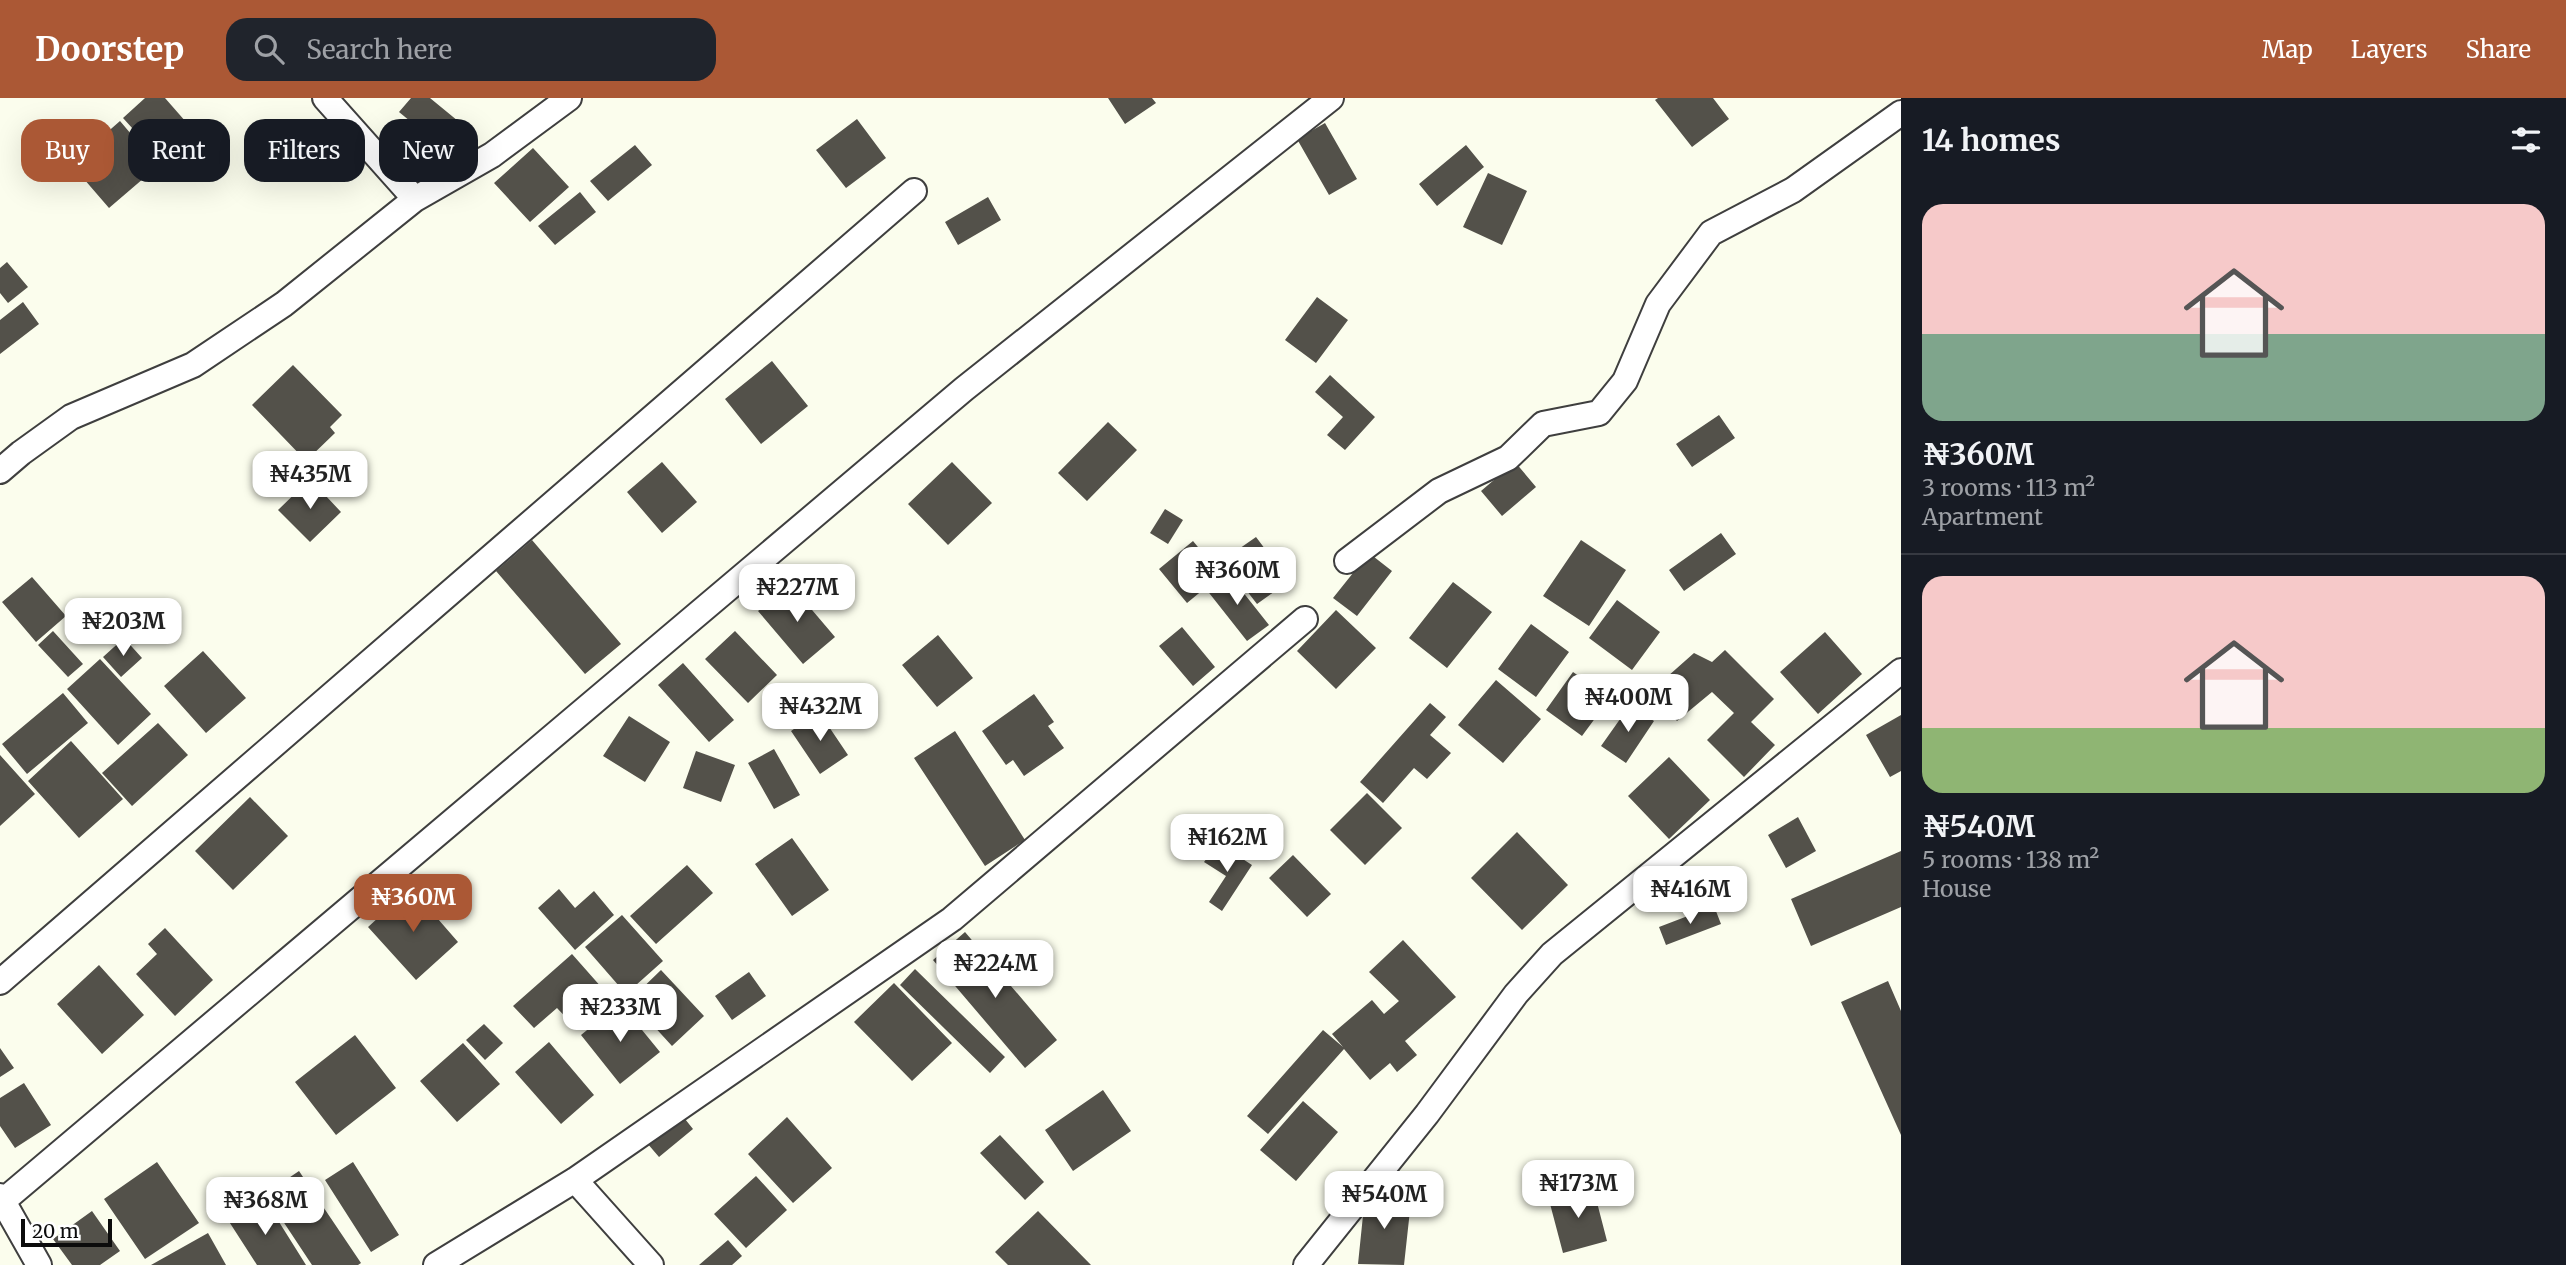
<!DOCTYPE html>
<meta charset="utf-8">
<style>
body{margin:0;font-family:Merriweather,serif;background:#20242c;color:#f1f3f6;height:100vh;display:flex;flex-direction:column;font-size:26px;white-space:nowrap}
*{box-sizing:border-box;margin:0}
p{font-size:23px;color:#9ea1a6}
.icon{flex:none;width:38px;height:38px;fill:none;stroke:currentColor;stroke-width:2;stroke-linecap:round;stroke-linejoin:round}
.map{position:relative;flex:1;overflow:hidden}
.drawer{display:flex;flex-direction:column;background:#171b24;width:665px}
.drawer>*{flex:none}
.guide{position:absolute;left:21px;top:21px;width:665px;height:63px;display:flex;gap:14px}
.scale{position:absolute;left:21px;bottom:18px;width:91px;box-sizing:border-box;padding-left:7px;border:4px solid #0c0c0c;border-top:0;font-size:19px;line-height:24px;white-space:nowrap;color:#0c0c0c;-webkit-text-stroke:5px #fff;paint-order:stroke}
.price{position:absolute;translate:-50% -60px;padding:0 16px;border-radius:14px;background:#fff;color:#222;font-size:23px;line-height:46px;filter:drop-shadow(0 2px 4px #0008)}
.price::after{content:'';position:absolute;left:50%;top:42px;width:21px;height:16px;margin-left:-10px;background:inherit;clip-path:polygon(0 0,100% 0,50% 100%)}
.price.current{background:#ab5835;color:#fff}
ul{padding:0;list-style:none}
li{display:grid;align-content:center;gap:14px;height:371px;padding:0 21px}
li+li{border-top:2px solid #363941}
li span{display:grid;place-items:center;height:217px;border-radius:21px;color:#555}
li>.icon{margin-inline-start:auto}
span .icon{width:126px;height:126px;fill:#fffc;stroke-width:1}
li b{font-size:30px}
h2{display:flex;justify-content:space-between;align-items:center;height:84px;padding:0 21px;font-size:30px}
.chip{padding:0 24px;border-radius:21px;background:#171b24;box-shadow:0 7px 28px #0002;font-size:24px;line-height:63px}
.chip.current{background:#ab5835;color:#fff}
header{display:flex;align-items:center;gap:42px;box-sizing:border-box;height:98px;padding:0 35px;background:#ab5835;color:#fff}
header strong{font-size:33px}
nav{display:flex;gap:38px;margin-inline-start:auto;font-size:24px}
.search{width:490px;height:63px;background:#20242c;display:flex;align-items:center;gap:18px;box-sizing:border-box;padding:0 24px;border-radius:21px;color:#9ea1a6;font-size:26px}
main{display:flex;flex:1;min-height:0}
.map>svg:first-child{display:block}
.building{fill:#53514a}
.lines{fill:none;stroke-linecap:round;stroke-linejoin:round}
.minor-casing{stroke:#3f3f3f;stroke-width:28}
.minor{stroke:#fff;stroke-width:24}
</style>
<header>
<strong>Doorstep</strong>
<div class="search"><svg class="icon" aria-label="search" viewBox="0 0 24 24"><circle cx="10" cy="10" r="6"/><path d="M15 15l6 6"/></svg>Search here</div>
<nav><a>Map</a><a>Layers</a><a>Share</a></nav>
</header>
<main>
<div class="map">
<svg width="1901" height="1167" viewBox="0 0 1901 1167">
<rect width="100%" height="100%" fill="#fbfded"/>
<path class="building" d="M145 0H165L186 24 153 53 123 20Z
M411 0H430L458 23 438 46 399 14Z
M1108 0H1152L1156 5 1125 26Z
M1658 0H1713L1729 21 1692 49 1655 2Z
M857 21 886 60 846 90 816 52Z
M120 23 158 68 109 110 71 66Z
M1325 25 1357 81 1329 97 1297 41Z
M635 47 652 67 608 103 590 83Z
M1466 47 1484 69 1437 108 1419 86Z
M533 50 569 89 530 124 494 85Z
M1488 75 1527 93 1502 147 1463 129Z
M580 94 596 114 555 147 538 128Z
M988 99 1001 122 958 147 945 124Z
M7 164 28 189 8 205 0 195V170Z
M1317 199 1348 222 1316 265 1285 242Z
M23 204 39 226 0 256V222Z
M772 263 808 308 761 346 725 301Z
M293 267 342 317 330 329 335 335 306 363 252 307Z
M1330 277 1375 319 1345 352 1327 337 1343 319 1315 294Z
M1719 317 1735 340 1692 369 1676 346Z
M1108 324 1137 352 1087 403 1058 375Z
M662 364 697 404 662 435 627 394Z
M952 364 992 405 948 447 908 406Z
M1515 364 1536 389 1502 418 1481 393Z
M310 381 341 414 310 444 278 412Z
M1165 411 1183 422 1168 446 1150 435Z
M1721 435 1736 456 1684 493 1669 472Z
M1256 439 1289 483 1257 506 1223 462Z
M532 442 621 546 585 576 496 473Z
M1581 442 1626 472 1589 528 1543 498Z
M1193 443 1221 477 1187 505 1159 471Z
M1369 455 1392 473 1357 518 1333 500Z
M1227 474 1269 527 1247 543 1206 491Z
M32 479 66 518 36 544 2 504Z
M1453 484 1492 514 1447 570 1409 540Z
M790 486 835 539 803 566 758 513Z
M1617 502 1660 534 1632 572 1589 540Z
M1336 512 1376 550 1336 591 1297 553Z
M1531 526 1569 554 1536 599 1498 571Z
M1182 529 1215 569 1193 588 1159 548Z
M53 533 83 566 68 579 38 547Z
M735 533 777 577 748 605 705 561Z
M1825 534 1862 576 1818 616 1780 574Z
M938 537 973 580 937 609 902 567Z
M124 540 142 560 121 579 103 559Z
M1725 552 1774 601 1751 624 1775 647 1744 679 1707 642 1734 615 1712 594 1677 623 1650 594 1694 555 1712 564Z
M203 553 246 600 206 635 164 588Z
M100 561 151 616 118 647 67 591Z
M683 565 734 622 709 644 658 587Z
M1573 574 1610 600 1582 638 1546 612Z
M1496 582 1541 621 1503 665 1458 627Z
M63 595 88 625 27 676 2 646Z
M1034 596 1054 624 1048 628 1064 650 1024 678 1013 662 1006 667 982 633Z
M1430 605 1446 619 1430 637 1451 655 1427 681 1414 670 1383 705 1360 684Z
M1630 607 1654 623 1626 665 1601 648Z
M819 614 848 657 820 676 791 633Z
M1901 617V673L1890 679 1866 637Z
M629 618 670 644 645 684 603 658Z
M158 625 188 657 132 708 102 675Z
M955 633 1025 742 985 768 914 660Z
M71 643 123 701 79 740 28 683Z
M774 651 800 697 774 711 748 665Z
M696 653 735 667 721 704 683 690Z
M0 657 35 696 0 728Z
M1669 659 1710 702 1669 741 1628 698Z
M1367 695 1402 730 1365 767 1330 732Z
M250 699 288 738 233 792 195 753Z
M1798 719 1816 753 1786 770 1768 737Z
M1517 734 1568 787 1522 832 1471 780Z
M792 740 829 792 792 818 755 766Z
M1218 745 1252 767 1222 813 1209 804 1226 778 1204 764Z
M1901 753V809L1811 848 1791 801Z
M1293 757 1331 796 1307 819 1269 780Z
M687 767 713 795 656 846 630 818Z
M411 790 458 844 416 882 368 829Z
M559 791 575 810 594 793 614 817 575 852 538 810Z
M1714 808 1721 826 1666 847 1659 829Z
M622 817 663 863 626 896 585 849Z
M165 830 213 882 175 918 136 876 157 856 148 846Z
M965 834 1057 942 1025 970 933 862Z
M1403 842 1456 899 1405 943 1417 957 1397 974 1390 965 1370 982 1344 951 1268 1036 1247 1018 1323 932 1343 949 1332 936 1372 902 1384 916 1399 903 1369 874Z
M572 856 610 899 575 929 557 910 534 930 513 908Z
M99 867 144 917 102 956 57 906Z
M915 871 1005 959 990 975 900 887Z
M661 872 704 918 672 948 630 902Z
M749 874 766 898 732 922 715 898Z
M1888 883 1901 913V1037L1841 904Z
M894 885 952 945 912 983 854 924Z
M620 905 660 954 620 986 581 937Z
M484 926 503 945 485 962 466 942Z
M355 937 396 990 336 1037 295 984Z
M549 944 594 997 561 1026 515 974Z
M463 945 500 986 457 1024 420 983Z
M0 950 14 970 0 979Z
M24 985 51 1027 15 1050 0 1028V1000Z
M1103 992 1131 1033 1073 1073 1045 1032Z
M1303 1003 1338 1034 1296 1083 1260 1052Z
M681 1016 693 1031 659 1059 647 1045Z
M787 1019 832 1070 793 1105 748 1056Z
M1000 1037 1044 1084 1025 1102 980 1055Z
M157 1064 199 1125 145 1161 104 1101Z
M353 1064 399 1137 371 1154 325 1082Z
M299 1073 361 1165 358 1167H312L265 1096Z
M756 1078 787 1112 746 1150 714 1116Z
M1593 1089 1607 1143 1563 1155 1549 1102Z
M1365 1098 1411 1103 1404 1167 1358 1166Z
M264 1100 306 1167H257L228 1122Z
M92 1113 120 1153 100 1167H72L53 1141Z
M1038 1113 1091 1167H1008L995 1154Z
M208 1135 226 1167H151Z
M728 1142 742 1158 732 1167H699Z"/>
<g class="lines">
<defs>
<path id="minor" d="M325 0 415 101
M0 373 21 355 71 319 193 267 284 206 415 101 492 57 569 0
M1347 463 1439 393 1508 360 1543 326 1599 315 1625 283 1658 206 1711 135 1793 92 1901 15
M0 884 914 93
M575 1082 651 1167
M0 1098 39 1167
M3 1103 964 291 1331 0
M436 1167 575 1082 952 821 1305 521
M1306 1167 1427 1016 1516 896 1552 856 1901 573"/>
</defs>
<use href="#minor" class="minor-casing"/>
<use href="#minor" class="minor"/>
</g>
</svg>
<div class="scale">20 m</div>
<b class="price" style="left:310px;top:413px">₦435M</b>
<b class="price" style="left:1237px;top:509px">₦360M</b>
<b class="price" style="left:797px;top:526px">₦227M</b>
<b class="price" style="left:123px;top:560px">₦203M</b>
<b class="price" style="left:1628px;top:636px">₦400M</b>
<b class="price" style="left:820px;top:645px">₦432M</b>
<b class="price" style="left:1227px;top:776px">₦162M</b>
<b class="price" style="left:1690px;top:828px">₦416M</b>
<b class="price current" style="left:413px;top:836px">₦360M</b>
<b class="price" style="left:995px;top:902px">₦224M</b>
<b class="price" style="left:620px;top:946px">₦233M</b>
<b class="price" style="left:1578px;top:1122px">₦173M</b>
<b class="price" style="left:1384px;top:1133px">₦540M</b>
<b class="price" style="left:265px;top:1139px">₦368M</b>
<div class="guide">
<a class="chip current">Buy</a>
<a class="chip">Rent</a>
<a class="chip">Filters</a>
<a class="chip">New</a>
</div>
</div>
<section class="drawer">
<h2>14 homes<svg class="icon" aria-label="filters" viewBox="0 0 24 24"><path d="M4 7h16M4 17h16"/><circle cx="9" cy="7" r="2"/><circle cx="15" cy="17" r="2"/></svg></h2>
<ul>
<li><span style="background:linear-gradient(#f6c9c9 60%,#7fa58c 0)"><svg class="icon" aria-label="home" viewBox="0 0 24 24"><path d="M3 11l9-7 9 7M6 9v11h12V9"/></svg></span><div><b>₦360M</b><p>3 rooms · 113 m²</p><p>Apartment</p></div></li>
<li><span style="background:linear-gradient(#f6c9c9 70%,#8fb573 0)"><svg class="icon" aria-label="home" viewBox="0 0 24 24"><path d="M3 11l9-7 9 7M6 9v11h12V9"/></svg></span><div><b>₦540M</b><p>5 rooms · 138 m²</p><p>House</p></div></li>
</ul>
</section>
</main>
